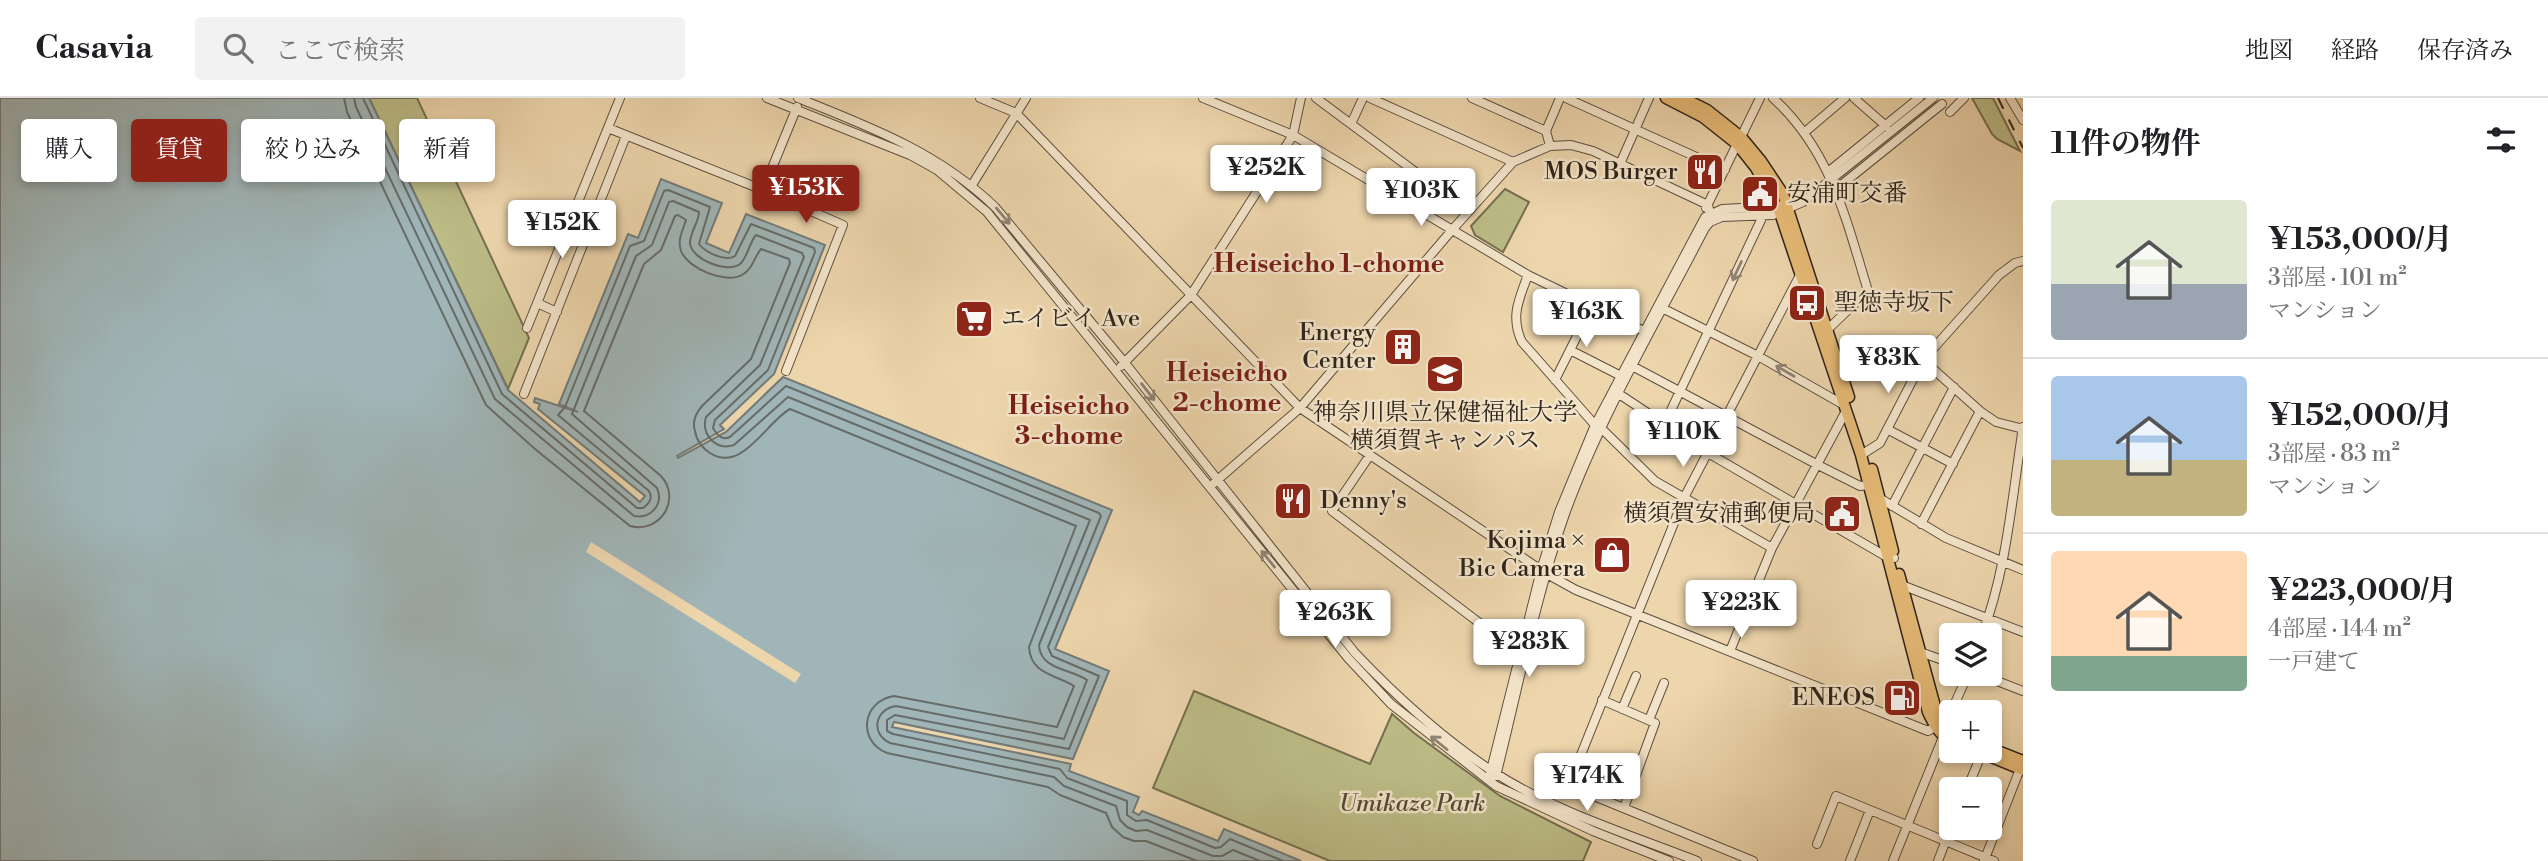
<!DOCTYPE html>
<html lang="ja">
<meta charset="utf-8">
<style>
body{margin:0;font-family:"Libre Bodoni","Noto Serif JP",serif;background:#f2f2f2;color:#202124;height:100vh;display:flex;flex-direction:column;font-size:26px;white-space:nowrap}
*{box-sizing:border-box;margin:0}
p{font-size:23px;color:#757577}
.icon{flex:none;width:38px;height:38px;fill:none;stroke:currentColor;stroke-width:2;stroke-linecap:round;stroke-linejoin:round}
.map{position:relative;flex:1;overflow:hidden}
.drawer{display:flex;flex-direction:column;background:#fff;width:525px}
.drawer>*{flex:none}
.guide{position:absolute;left:21px;top:21px;width:665px;height:63px;display:flex;gap:14px}
.controls{position:absolute;left:1939px;top:525px;display:grid;gap:14px}
.controls a{display:grid;place-items:center;width:63px;height:63px;border-radius:7px;background:#fff;box-shadow:0 4px 10px #0003;font-size:35px}
.price{position:absolute;translate:-50% -60px;padding:0 16px;border-radius:7px;background:#fff;color:#222;font-size:23px;line-height:46px;filter:drop-shadow(0 2px 4px #0008)}
.price::after{content:'';position:absolute;left:50%;top:42px;width:21px;height:16px;margin-left:-10px;background:inherit;clip-path:polygon(0 0,100% 0,50% 100%)}
.price.current{background:#8f2418;color:#fff}
ul{padding:0;list-style:none}
li{display:flex;align-items:center;gap:21px;height:175px;padding:0 28px}
li+li{border-top:2px solid #e0e0e0}
li span{display:grid;place-items:center;flex:none;width:196px;height:140px;border-radius:7px;color:#555}
li>.icon{margin-inline-start:auto}
span .icon{width:84px;height:84px;fill:#fffc;stroke-width:1}
li b{font-size:30px}
h2{display:flex;justify-content:space-between;align-items:center;height:84px;padding:0 28px;font-size:30px}
.tag{padding:0 24px;border-radius:7px;background:#fff;box-shadow:0 4px 10px #0003;font-size:24px;line-height:63px}
.tag.current{background:#8f2418;color:#fff}
header{display:flex;align-items:center;gap:42px;box-sizing:border-box;height:98px;padding:0 35px;background:#fff;border-bottom:2px solid #e0e0e0}
header strong{font-size:33px}
nav{display:flex;gap:38px;margin-inline-start:auto;font-size:24px}
.search{width:490px;height:63px;background:#f2f2f2;display:flex;align-items:center;gap:18px;box-sizing:border-box;padding:0 24px;border-radius:7px;color:#757577;font-size:26px}
main{display:flex;flex:1;min-height:0}
.map>svg:first-child{display:block}
.green{fill:#bcbc87;stroke:#747051;stroke-width:2}
.water{fill:#a0b5b7;stroke:#727b79;stroke-width:2}
.pier{fill:#edd5ac}
.lines{fill:none;stroke-linecap:round;stroke-linejoin:round}
.shore{stroke:#666c69;stroke-width:2}
.minor-casing{stroke:#5d503f;stroke-width:10}
.highway-casing{stroke:#2d241b;stroke-width:13}
.minor{stroke:#f3e4c9;stroke-width:8}
.highway{stroke:#e6ba76;stroke-width:10}
.rail{stroke:#2d241b;stroke-width:2;stroke-dasharray:12 12;stroke-linecap:butt}
.oneway{stroke:#908472}
.labels{text-anchor:middle;dominant-baseline:central;stroke-width:5;stroke-linejoin:round;paint-order:stroke}
.poi-label{font-size:24px;fill:#2d241b;stroke:#f3e4c9;text-anchor:end}
.park-label{font-size:24px;font-style:italic;fill:#514a36;stroke:#f3e4c9}
.neighbourhood-label{font-size:26px;font-weight:bold;fill:#7a1f14;stroke:#f3e4c9}
</style>
<header>
<strong>Casavia</strong>
<div class="search"><svg class="icon" aria-label="search" viewBox="0 0 24 24"><circle cx="10" cy="10" r="6"/><path d="M15 15l6 6"/></svg>ここで検索</div>
<nav><a>地図</a><a>経路</a><a>保存済み</a></nav>
</header>
<main>
<div class="map">
<svg width="2023" height="763" viewBox="0 0 2023 763">
<rect width="100%" height="100%" fill="#edd5ac"/>
<filter id="stains"><feTurbulence type="fractalNoise" baseFrequency=".00286" numOctaves="4"/><feColorMatrix values="0 0 0 0 .2 0 0 0 0 .09 0 0 0 0 .02 0 0 0 .5 -.17"/></filter>
<radialGradient id="worn" r=".72"><stop offset=".6" stop-color="#630" stop-opacity="0"/><stop offset="1" stop-color="#630" stop-opacity=".3"/></radialGradient>
<path class="green" d="M369 0H417L529 240 508 291Z
M1972 0H1993L2020 53 1997 41 1992 36Z
M1505 91 1529 104 1503 154 1475 137 1471 128Z
M1194 593 1370 666 1392 616 1414 635 1500 698 1591 744 1583 763H1330L1153 690Z"/>
<path class="water" d="M0 0H369L508 292 640 404 645 398 538 311 540 306 534 304 535 300 578 314 559 306 628 136 638 140 661 81 722 105 706 145 729 155 746 116 825 147 774 276 720 327 724 331 677 358 678 360 726 334 783 279 1112 412 1055 551 1109 573 1073 661 894 624 892 629 1071 666 1069 673 1139 699 1133 714 1139 717 1142 713 1218 743 1224 731 1301 763H0Z"/>
<path class="pier" d="M591 444 801 576 795 585 586 454Z"/>
<g class="lines">
<path class="shore" d="M344 0 347 14 486 307 535 351 630 428C660 436 682 401 661 378L584 313 644 166 661 152 675 118 678 117 686 122C683 132 677 142 681 153 688 171 726 186 742 177 753 171 754 159 761 151L789 161 790 165 751 261 702 308C696 315 692 324 695 333 696 342 703 351 710 355 742 376 767 323 790 311L1076 428 1029 549C1031 577 1055 576 1074 588L1057 629 894 598C862 603 857 643 887 655L1048 689 1060 697 1106 715 1112 729 1123 739 1134 743H1146L1197 763
M354 0 356 9 495 301 634 418C651 421 664 406 657 390L572 316 636 158 652 147 669 104 673 103 699 114C699 124 690 134 690 145 691 161 727 176 740 166 748 159 749 145 756 137L802 155 804 159 760 267 706 319C701 337 716 353 734 347L788 299 1090 422 1039 547C1040 572 1072 571 1087 582L1064 641 896 608C875 611 870 636 890 645L1054 679 1064 688 1116 708 1120 722 1127 729 1136 733 1147 732 1213 758H1222L1233 752 1260 763
M363 0 502 296 637 410H643C650 405 653 400 649 393L558 317 565 309 630 148 644 143 664 93 668 92 710 109 699 146C706 155 726 164 735 158L751 126 814 150 815 154 768 272 715 322 713 330C717 337 722 343 730 339L786 288 1099 415 1101 418 1048 549 1052 558 1099 578 1069 651 895 617 887 622V633L893 636 1060 671 1067 680 1127 703V717L1136 723 1147 722 1215 750 1221 749 1230 741 1283 763"/>
<defs>
<path id="minor" d="M767 0 910 57 937 72 987 114 1348 560 1391 606 1496 688 1593 733 1669 763
M798 0C870 29 938 54 995 109L1125 265 1355 555C1396 598 1442 640 1492 673 1551 712 1631 737 1697 763
M980 0 1016 15 1300 310 1547 476 1576 492 1928 633 1949 621 1951 615
M1203 0 1293 37 1528 177 1648 235
M1316 0 1468 113
M1370 0 1513 64
M1472 0 1546 33
M1566 0 1725 72
M1773 0C1831 53 1846 121 1868 193L1827 232
M1854 0 1886 28
M2010 0 2023 22
M1950 14 1964 0
M1351 26 1363 0
M608 30 763 92
M1805 34 1845 0
M1741 39 1760 0
M1550 48 1546 33 1560 0
M1620 66 1649 0
M1828 74 1919 0
M972 87 1026 0
M1835 92 1942 6
M1706 110 1737 46
M1528 177C1519 201 1510 219 1522 244L1595 327 1601 330 1655 383 1772 450
M537 205 557 214
M1664 211 1758 258 1844 307
M527 230 620 0
M1570 252 1621 278
M1923 262 1980 313 1996 324 2023 331
M1121 268 1191 197 1293 37 1301 0
M1634 269 1818 367 1860 388 1869 387
M786 273 843 127 763 92 797 9
M1555 282 1592 208
M1616 294 1708 355 1887 459 1894 460
M524 296 626 38
M1664 327 1761 122 1760 113
M1887 331 1953 366
M1370 357 1332 413 1523 558
M1861 357 1880 345 1923 262 1999 177 2015 165 2023 163
M1214 385 1300 310 1452 132 1513 64 1550 48 1571 47 1593 53 1708 107 1711 119
M1881 401 1946 440 2023 472
M1892 408 1954 289
M1921 426 1980 313
M1899 486 2023 534
M1982 537C2007 471 2012 399 2023 329
M1730 553 1772 450 1846 313
M1920 554 1951 565
M1979 576 2023 593
M1602 602 1655 625 1624 710
M1622 611 1636 578
M1951 614 1968 576
M1649 622 1664 585
M1490 676 1541 472 1559 414 1595 327 1705 119 1722 111 1781 108
M1496 678C1518 591 1535 501 1565 416 1600 319 1657 223 1705 130L1710 124 1722 119 1773 117 1803 104 1933 0
M1967 691 1982 655
M1817 746 1836 698 1870 712
M1753 763 1572 689 1570 684 1684 400 1801 175
M1850 763 1870 712 1994 763
M1893 763 1943 639
M1938 763 1951 729
M1984 763 2020 671"/>
<path id="highway" d="M1666 0 1703 19 1737 46 1756 70 1780 115 1861 357 1928 614C1934 627 1939 636 1951 643
M1683 0 1707 12 1741 39 1761 63 1783 96 1849 299
M1872 371 1893 453
M1899 476 1936 612 1942 624 1951 633
M1990 650 2023 663
M1977 653 2023 672"/>
</defs>
<use href="#minor" class="minor-casing"/>
<use href="#highway" class="highway-casing"/>
<use href="#minor" class="minor"/>
<use href="#highway" class="highway"/>
<path class="rail" d="M1998 0 2023 50"/>
</g>
<defs><path id="oneway-shaft" d="M-6 0H5M1.5-3L5.5 0L1.5 3" fill="none" stroke-width="1.6" stroke-linecap="round" stroke-linejoin="round" transform="scale(1.75)"/></defs>
<g class="oneway">
<use href="#oneway-shaft" transform="translate(1003 118) rotate(50)"/>
<use href="#oneway-shaft" transform="translate(1737 173) rotate(115)"/>
<use href="#oneway-shaft" transform="translate(1785 273) rotate(-150)"/>
<use href="#oneway-shaft" transform="translate(1148 294) rotate(52)"/>
<use href="#oneway-shaft" transform="translate(1268 461) rotate(-129)"/>
<use href="#oneway-shaft" transform="translate(1439 645) rotate(-141)"/>
</g>
<defs>
<symbol id="restaurant-square" viewBox="-11 -11 22 22"><rect x="-9" y="-9" width="18" height="18" rx="4" fill="#8f2418" stroke="#f3e4c9"/><path d="M-5-6h1v4h1v-4h1v4h1v-4h1v5L-1.5 .5V6h-2V.5L-5-1ZM5-6V6H3V1.5H1.5Q1.5-4 5-6Z" fill="#fff"/></symbol>
<symbol id="civic-square" viewBox="-11 -11 22 22"><rect x="-9" y="-9" width="18" height="18" rx="4" fill="#8f2418" stroke="#f3e4c9"/><path d="M-.6-6.5H3V-4.5H.6V-3L4-1V1h2V6H-6V1h2V-1L-.6-3ZM-1.2 2.5V6h2.4V2.5Z" fill="#fff"/></symbol>
<symbol id="bus-square" viewBox="-11 -11 22 22"><rect x="-9" y="-9" width="18" height="18" rx="4" fill="#8f2418" stroke="#f3e4c9"/><path d="M-5-6H5V4H4V6H2V4H-2V6H-4V4H-5ZM-3.5-4V0h7V-4ZM-3.5 1.2v1.5H-2V1.2ZM2 1.2v1.5H3.5V1.2Z" fill="#fff"/></symbol>
<symbol id="supermarket-square" viewBox="-11 -11 22 22"><rect x="-9" y="-9" width="18" height="18" rx="4" fill="#8f2418" stroke="#f3e4c9"/><path d="M-6-5.5h2.5l.6 2H6L4.5 2H-2.5L-4.4-4H-6ZM-1.5 3.2a1.3 1.3 0 1 0 .1 0ZM3 3.2a1.3 1.3 0 1 0 .1 0Z" fill="#fff"/></symbol>
<symbol id="building-square" viewBox="-11 -11 22 22"><rect x="-9" y="-9" width="18" height="18" rx="4" fill="#8f2418" stroke="#f3e4c9"/><path d="M-4-6H4V6H1V3H-1V6H-4ZM-2.5-4.3h1.7v1.8h-1.7ZM.8-4.3h1.7v1.8H.8ZM-2.5-1h1.7V.8h-1.7ZM.8-1h1.7V.8H.8Z" fill="#fff"/></symbol>
<symbol id="university-square" viewBox="-11 -11 22 22"><rect x="-9" y="-9" width="18" height="18" rx="4" fill="#8f2418" stroke="#f3e4c9"/><path d="M0-5L7-2L0 1L-7-2ZM-4 1L0 2.5L4 1V4Q0 6-4 4Z" fill="#fff"/></symbol>
<symbol id="shop-square" viewBox="-11 -11 22 22"><rect x="-9" y="-9" width="18" height="18" rx="4" fill="#8f2418" stroke="#f3e4c9"/><path d="M-5-2.5h2.3a2.7 3.5 0 0 1 5.4 0H5L5.5 6h-11ZM-1.5-2.5h3a1.5 2.3 0 0 0-3 0Z" fill="#fff"/></symbol>
<symbol id="fuel-square" viewBox="-11 -11 22 22"><rect x="-9" y="-9" width="18" height="18" rx="4" fill="#8f2418" stroke="#f3e4c9"/><path d="M-5.5-6h7V0h2V4h1.3V-2.5L3-4.5l.8-.8L6-3V5H2.5V1h-1V6h-7ZM-4.2-4.7v3.2H.2V-4.7Z" fill="#fff"/></symbol>
</defs>
<g fill-rule="evenodd">
<use href="#restaurant-square" x="1683" y="52" width="44" height="44"/>
<use href="#civic-square" x="1738" y="74" width="44" height="44"/>
<use href="#bus-square" x="1785" y="183" width="44" height="44"/>
<use href="#supermarket-square" x="952" y="199" width="44" height="44"/>
<use href="#building-square" x="1381" y="227" width="44" height="44"/>
<use href="#university-square" x="1423" y="254" width="44" height="44"/>
<use href="#restaurant-square" x="1271" y="381" width="44" height="44"/>
<use href="#civic-square" x="1820" y="394" width="44" height="44"/>
<use href="#shop-square" x="1590" y="435" width="44" height="44"/>
<use href="#fuel-square" x="1880" y="578" width="44" height="44"/>
</g>
<g class="labels">
<g class="poi-label">
<text x="1678" y="74">MOS Burger</text>
<text x="1787" y="96" text-anchor="start">安浦町交番</text>
<text x="1834" y="205" text-anchor="start">聖徳寺坂下</text>
<text x="1001" y="221" text-anchor="start">エイビイ Ave</text>
<text x="1376" y="235">Energy<tspan x="1376" dy="28">Center</tspan></text>
<text x="1445" y="315" text-anchor="middle">神奈川県立保健福祉大学<tspan x="1445" dy="28">横須賀キャンパス</tspan></text>
<text x="1320" y="403" text-anchor="start">Denny's</text>
<text x="1815" y="416">横須賀安浦郵便局</text>
<text x="1585" y="443">Kojima ×<tspan x="1585" dy="28">Bic Camera</tspan></text>
<text x="1875" y="600">ENEOS</text>
</g>
<g class="park-label">
<text x="1412" y="706">Umikaze Park</text>
</g>
<g class="neighbourhood-label">
<text x="1329" y="166">Heiseicho 1-chome</text>
<text x="1227" y="275">Heiseicho<tspan x="1227" dy="30">2-chome</tspan></text>
<text x="1069" y="308">Heiseicho<tspan x="1069" dy="30">3-chome</tspan></text>
</g>
</g>
<rect width="100%" height="100%" filter="url(#stains)"/>
<rect width="100%" height="100%" fill="url(#worn)"/>
</svg>
<div class="controls">
<a><svg class="icon" aria-label="layers" viewBox="0 0 24 24"><path d="M12 4l9 5-9 5-9-5zM3 14l9 5 9-5"/></svg></a>
<a>+</a>
<a>−</a>
</div>
<b class="price" style="left:1266px;top:107px">¥252K</b>
<b class="price current" style="left:806px;top:127px">¥153K</b>
<b class="price" style="left:1421px;top:130px">¥103K</b>
<b class="price" style="left:562px;top:162px">¥152K</b>
<b class="price" style="left:1586px;top:251px">¥163K</b>
<b class="price" style="left:1888px;top:297px">¥83K</b>
<b class="price" style="left:1683px;top:371px">¥110K</b>
<b class="price" style="left:1741px;top:542px">¥223K</b>
<b class="price" style="left:1335px;top:552px">¥263K</b>
<b class="price" style="left:1529px;top:581px">¥283K</b>
<b class="price" style="left:1587px;top:715px">¥174K</b>
<div class="guide">
<a class="tag">購入</a>
<a class="tag current">賃貸</a>
<a class="tag">絞り込み</a>
<a class="tag">新着</a>
</div>
</div>
<section class="drawer">
<h2>11件の物件<svg class="icon" aria-label="filters" viewBox="0 0 24 24"><path d="M4 7h16M4 17h16"/><circle cx="9" cy="7" r="2"/><circle cx="15" cy="17" r="2"/></svg></h2>
<ul>
<li><span style="background:linear-gradient(#dfe7d0 60%,#9aa5b1 0)"><svg class="icon" aria-label="home" viewBox="0 0 24 24"><path d="M3 11l9-7 9 7M6 9v11h12V9"/></svg></span><div><b>¥153,000/月</b><p>3部屋 · 101 m²</p><p>マンション</p></div></li>
<li><span style="background:linear-gradient(#a9c7e8 60%,#c2b280 0)"><svg class="icon" aria-label="home" viewBox="0 0 24 24"><path d="M3 11l9-7 9 7M6 9v11h12V9"/></svg></span><div><b>¥152,000/月</b><p>3部屋 · 83 m²</p><p>マンション</p></div></li>
<li><span style="background:linear-gradient(#ffd9b3 75%,#7fa58c 0)"><svg class="icon" aria-label="home" viewBox="0 0 24 24"><path d="M3 11l9-7 9 7M6 9v11h12V9"/></svg></span><div><b>¥223,000/月</b><p>4部屋 · 144 m²</p><p>一戸建て</p></div></li>
</ul>
</section>
</main>
